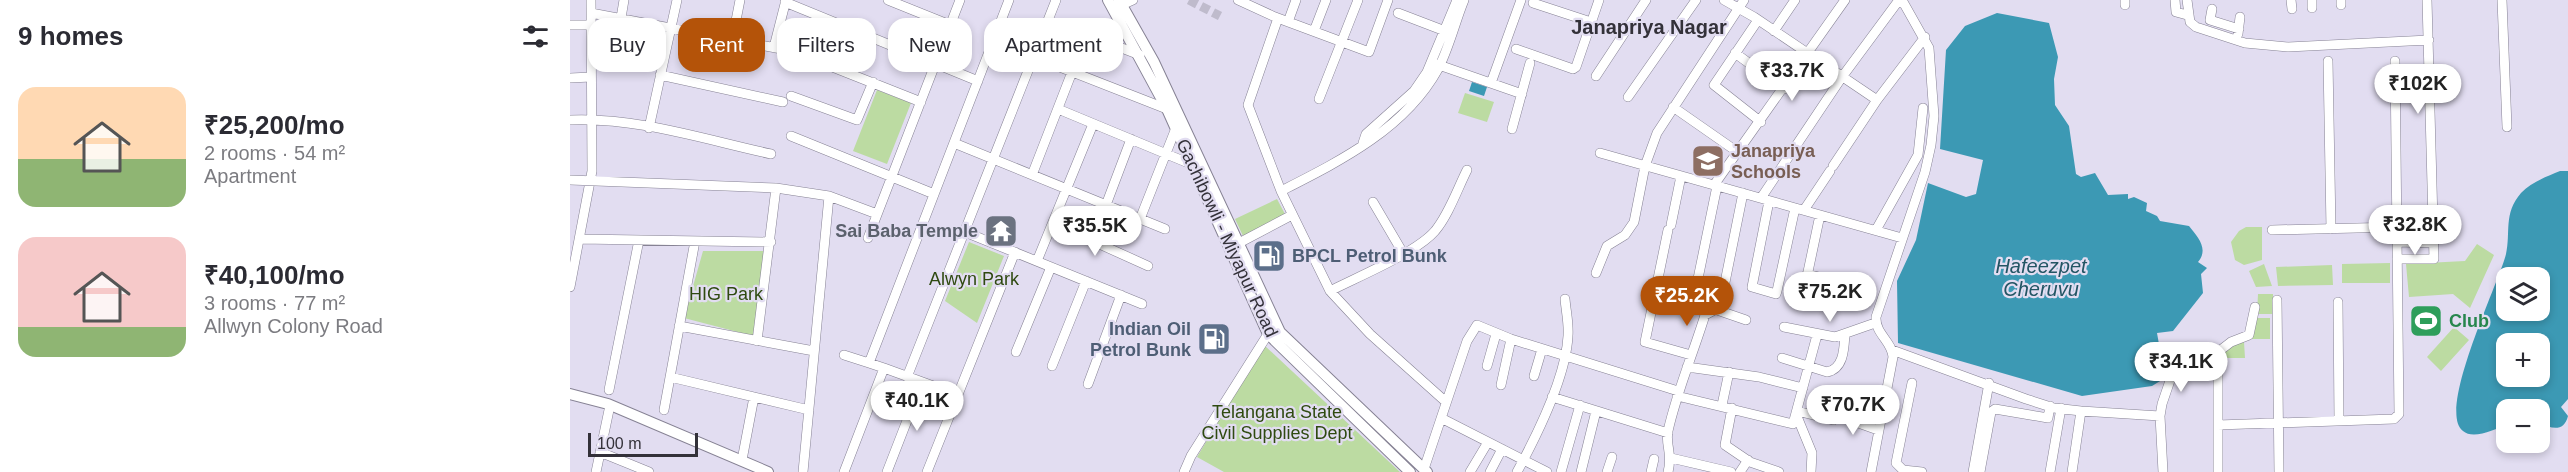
<!DOCTYPE html>
<meta charset="utf-8">
<style>
body{margin:0;font-family:Arial,sans-serif;background:#f7f7f7;color:#2b2b33;height:100vh;display:flex;flex-direction:column;font-size:22px;white-space:nowrap}
*{box-sizing:border-box;margin:0}
p{font-size:20px;color:#7c7c81}
.icon{flex:none;width:33px;height:33px;fill:none;stroke:currentColor;stroke-width:2;stroke-linecap:round;stroke-linejoin:round}
.map{position:relative;flex:1;overflow:hidden}
.panel{display:flex;flex-direction:column;background:#fff;width:570px}
.panel>*{flex:none}
.guide{position:absolute;left:18px;top:18px;width:570px;height:54px;display:flex;gap:12px}
.tools{position:absolute;left:1926px;top:267px;display:grid;gap:12px}
.tools a{display:grid;place-items:center;width:54px;height:54px;border-radius:12px;background:#fff;box-shadow:0 3px 9px #0003;font-size:30px}
.scale{position:absolute;left:18px;bottom:15px;width:110px;box-sizing:border-box;padding-left:6px;border:3px solid #333139;border-top:0;font-size:16px;line-height:21px;white-space:nowrap;color:#333139;-webkit-text-stroke:4px #e2ddf1;paint-order:stroke}
.price{position:absolute;translate:-50% -51px;padding:0 14px;border-radius:21px;background:#fff;color:#222;font-size:20px;line-height:39px;filter:drop-shadow(0 2px 3px #0008)}
.price::after{content:'';position:absolute;left:50%;top:36px;width:18px;height:14px;margin-left:-9px;background:inherit;clip-path:polygon(0 0,100% 0,50% 100%)}
.price.on{background:#b45309;color:#fff}
ul{padding:0;list-style:none}
li{display:flex;align-items:center;gap:18px;height:150px;padding:0 18px}
li span{display:grid;place-items:center;flex:none;width:168px;height:120px;border-radius:18px;color:#555}
li>.icon{margin-inline-start:auto}
span .icon{width:72px;height:72px;fill:#fffc;stroke-width:1}
li b{font-size:26px}
h2{display:flex;justify-content:space-between;align-items:center;height:72px;padding:0 18px;font-size:26px}
.tag{padding:0 21px;border-radius:18px;background:#fff;box-shadow:0 3px 9px #0003;font-size:21px;line-height:54px}
.tag.on{background:#b45309;color:#fff}
main{display:flex;flex:1;min-height:0}
.map>svg:first-child{display:block}
.green{fill:#bcdba2}
.water{fill:#3c99b4;fill-rule:evenodd}
.lines{fill:none;stroke-linecap:round;stroke-linejoin:round}
.minor-tunnel{stroke:#bfbbcc;stroke-width:9;stroke-dasharray:9 4.5;stroke-linecap:butt}
.minor-casing{stroke:#868294;stroke-width:10}
.major-casing{stroke:#868294;stroke-width:12}
.minor{stroke:#fff;stroke-width:9}
.major{stroke:#fff;stroke-width:10}
.labels{text-anchor:middle;dominant-baseline:central;stroke-width:4.5;stroke-linejoin:round;paint-order:stroke}
.education-label{font-size:18px;font-weight:bold;fill:#785e54;stroke:#e2ddf1;text-anchor:start}
.worship-label{font-size:18px;font-weight:bold;fill:#5b616d;stroke:#e2ddf1;text-anchor:end}
.street-label{font-size:18px;fill:#333139;stroke:#e2ddf1}
.service-label{font-size:18px;font-weight:bold;fill:#4e5e75;stroke:#e2ddf1;text-anchor:start}
.park-label{font-size:18px;fill:#2f4a10;stroke:#e2ddf1}
.leisure-label{font-size:18px;font-weight:bold;fill:#27864d;stroke:#e2ddf1;text-anchor:start}
.neighbourhood-label{font-size:20px;font-weight:bold;fill:#333139;stroke:#e2ddf1}
.water-label{font-size:20px;font-style:italic;fill:#225564;stroke:#e2ddf1}
</style>
<main>
<section class="panel">
<h2>9 homes<svg class="icon" aria-label="filters" viewBox="0 0 24 24"><path d="M4 7h16M4 17h16"/><circle cx="9" cy="7" r="2"/><circle cx="15" cy="17" r="2"/></svg></h2>
<ul>
<li><span style="background:linear-gradient(#ffd9b3 60%,#8fb573 0)"><svg class="icon" aria-label="home" viewBox="0 0 24 24"><path d="M3 11l9-7 9 7M6 9v11h12V9"/></svg></span><div><b>₹25,200/mo</b><p>2 rooms · 54 m²</p><p>Apartment</p></div></li>
<li><span style="background:linear-gradient(#f6c9c9 75%,#8fb573 0)"><svg class="icon" aria-label="home" viewBox="0 0 24 24"><path d="M3 11l9-7 9 7M6 9v11h12V9"/></svg></span><div><b>₹40,100/mo</b><p>3 rooms · 77 m²</p><p>Allwyn Colony Road</p></div></li>
</ul>
</section>
<div class="map">
<svg width="1998" height="472" viewBox="0 0 1998 472">
<rect width="100%" height="100%" fill="#e2ddf1"/>
<path class="green" d="M307 90 341 103 317 164 283 151Z
M895 93 924 102 917 122 888 113Z
M707 199 716 216 673 236 665 219Z
M1676 227H1692V260L1674 265 1665 260 1661 242 1669 231Z
M399 242 434 256 407 323 375 301Z
M1907 244 1924 255 1900 308 1883 294 1839 297 1836 264 1895 261Z
M133 251H199L183 336 114 318Z
M1820 263V283H1772V264Z
M1694 264 1702 286 1686 287 1679 271Z
M1762 265 1763 285 1708 286 1706 267Z
M1688 294H1703V314H1687Z
M1686 318H1700V339H1679Z
M1884 327 1899 340 1871 371 1857 357Z
M1674 342 1675 358H1652L1651 356 1660 346Z
M694 345 830 472H654L627 457Z"/>
<path class="water" d="M1427 13 1479 23 1488 57 1484 79 1485 105 1499 126 1506 174 1511 177 1525 173 1538 195 1558 194V199L1564 197 1577 203 1576 211 1587 216 1590 221 1619 226C1628 237 1639 249 1628 262L1637 268 1631 274 1633 293 1603 331 1587 333 1595 378 1582 386 1512 396 1328 343 1327 281 1346 240 1358 183 1396 197 1406 194 1413 160 1370 149 1376 50 1395 26Z
M902 82 917 87 914 96 899 91Z
M1990 171H1998V399L1991 407 1998 416C1994 432 1982 429 1970 423V410H1936V425C1926 429 1903 440 1893 431 1866 411 1929 283 1936 254 1941 232 1933 214 1951 193 1961 182 1976 177 1990 171ZM1936 278H1970V310H1936ZM1936 344H1970V376H1936Z"/>
<g class="lines">
<path class="minor-tunnel" d="M619 0 650 16"/>
<defs>
<path id="minor" d="M318 0 380 25
M668 0 705 17 799 52 818 0
M1154 0 1184 17 1307 100
M1605 0 1606 12 1617 15
M1617 0 1620 22 1626 27 1675 43 1718 47 1859 40
M1721 0 1722 9
M1742 0V8
M1771 0V5
M1932 0 1937 127
M215 2 408 81
M963 3 1021 22
M552 5 563 0
M1555 5V0
M1642 9 1640 20 1669 29
M21 13 222 51 351 102
M828 13 875 31
M51 18 54 0
M708 18 678 105 711 191 760 291 800 334 876 402
M478 20 570 55
M1188 20 1144 85 1191 122
M718 22 726 0
M0 25H21
M744 31 756 0
M1204 31 1225 0
M1668 34 1670 17
M162 41 170 0
M423 41 597 109
M204 47 216 0
M946 49 1003 69 1006 67 1029 0
M1165 53 1214 89
M1758 61 1761 229
M866 64 952 94
M90 75 213 102
M1026 76 1076 0
M0 78 21 77
M921 83 951 0
M221 96 287 120 303 82
M1058 97 1126 0
M749 99 788 0
M1103 107 1169 153
M488 109 623 165
M0 120C67 117 136 140 201 154
M79 128 107 0
M942 129 960 63
M221 136 364 194
M384 143 595 229
M793 143 796 134 844 91 857 72 887 0
M1030 153 1332 238
M1263 166 1307 100 1355 37
M462 175 502 72
M0 180 206 188 259 196 307 214
M1144 185 1275 0
M711 191C770 161 835 129 868 69 879 48 885 22 894 0
M1191 198 1272 77 1329 0
M1199 201 1182 287 1206 294 1207 291 1225 208
M803 202 833 253
M536 205 561 139
M1234 210 1260 171
M570 219 606 128
M483 223 578 266
M1101 225 1111 176
M1098 230 1075 342 1121 355
M1306 230 1348 155 1353 108
M1702 230 1827 227
M395 232 572 304
M298 238 390 0
M10 239 201 242
M1827 242 1864 243
M669 243 722 215
M1827 259H1864L1857 0
M467 261 523 124
M1026 273 1037 246 1055 235 1064 222 1075 166 1087 133 1174 0
M1237 274 1269 282
M0 287 22 171 21 0
M760 291C787 277 846 253 865 231 879 214 887 190 897 170
M1232 300 1250 215
M1707 300 1709 472
M1768 302 1769 421
M1123 303 1147 186
M1147 310 1176 320
M109 326 244 351
M1214 327 1265 337 1305 323
M187 341 206 188
M1322 350 1456 399 1484 408 1511 411 1502 472
M446 352 481 267
M274 355 299 363
M1212 358 1257 372C1274 369 1274 348 1275 334
M482 366 516 281
M917 366 926 334
M1117 367 1189 377 1233 388
M314 368 388 395
M964 376 972 349
M100 377 239 410
M337 377 486 0
M1342 383 1326 463 1333 470 1352 472
M518 384 551 295
M931 385 941 339
M39 390 69 240
M1107 396 1223 424 1247 335
M982 397 1098 433
M1152 405 1159 372
M1162 408 1155 445 1180 462 1209 472
M94 410 125 241
M1227 411 1263 420 1271 396
M1511 411 1590 416 1593 472
M1226 414 1242 453 1241 472
M1266 415 1308 430
M1590 416 1592 404 1606 363
M873 419 977 472
M1648 425 1824 419 1829 414 1825 61
M30 452 79 472
M1101 458 1161 472
M172 460 184 397
M854 469 897 341 907 325 941 339 1108 391
M26 472 39 410
M233 472 259 196
M274 472 314 368 299 363 439 0
M317 472 352 382
M357 472 445 252
M614 472 621 456 698 334
M900 472 918 442
M920 472 932 449
M947 472C966 437 996 376 998 336 999 324 996 311 995 299
M991 472 1010 405
M1011 472 1026 411
M1037 472 1042 457
M1081 472 1084 459
M1098 472C1103 453 1095 445 1098 431 1107 391 1123 354 1135 315L1150 307 1173 193
M1170 472 1178 460
M1301 472 1323 357C1322 341 1305 334 1306 317L1355 172 1361 145 1364 116 1359 48 1332 0
M1403 472 1419 383
M1410 472 1421 412 1425 409 1478 418 1480 406
M1480 472 1491 408
M1648 472V352L1661 342 1679 335 1685 307"/>
<path id="major" d="M538 0 597 109 698 334 840 472
M549 0 584 62 710 332 857 472
M0 394 38 404 198 472"/>
</defs>
<use href="#minor" class="minor-casing"/>
<use href="#major" class="major-casing"/>
<use href="#minor" class="minor"/>
<use href="#major" class="major"/>
</g>
<defs>
<symbol id="school-square" viewBox="-11 -11 22 22"><rect x="-9" y="-9" width="18" height="18" rx="4" fill="#8d6e63" stroke="#e2ddf1"/><path d="M0-5L7-2L0 1L-7-2ZM-4 1L0 2.5L4 1V4Q0 6-4 4Z" fill="#fff"/></symbol>
<symbol id="temple-square" viewBox="-11 -11 22 22"><rect x="-9" y="-9" width="18" height="18" rx="4" fill="#6b7280" stroke="#e2ddf1"/><path d="M0-6L5-2H3V0L6.5 2.5H4V6H1.5V3h-3V6H-4V2.5H-6.5L-3 0V-2H-5Z" fill="#fff"/></symbol>
<symbol id="fuel-square" viewBox="-11 -11 22 22"><rect x="-9" y="-9" width="18" height="18" rx="4" fill="#5c6f8a" stroke="#e2ddf1"/><path d="M-5.5-6h7V0h2V4h1.3V-2.5L3-4.5l.8-.8L6-3V5H2.5V1h-1V6h-7ZM-4.2-4.7v3.2H.2V-4.7Z" fill="#fff"/></symbol>
<symbol id="stadium-square" viewBox="-11 -11 22 22"><rect x="-9" y="-9" width="18" height="18" rx="4" fill="#2e9e5b" stroke="#e2ddf1"/><path d="M0-5a6.5 5 0 1 0 0 10a6.5 5 0 1 0 0-10ZM-3.5-1.8h7v3.6h-7Z" fill="#fff"/></symbol>
</defs>
<g fill-rule="evenodd">
<use href="#school-square" x="1119" y="142" width="38" height="38"/>
<use href="#temple-square" x="412" y="212" width="38" height="38"/>
<use href="#fuel-square" x="680" y="237" width="38" height="38"/>
<use href="#stadium-square" x="1837" y="302" width="38" height="38"/>
<use href="#fuel-square" x="625" y="320" width="38" height="38"/>
</g>
<g class="labels">
<g class="education-label">
<text x="1161" y="151">Janapriya<tspan x="1161" dy="21">Schools</tspan></text>
</g>
<g class="worship-label">
<text x="408" y="231">Sai Baba Temple</text>
</g>
<g class="street-label">
<text transform="translate(657 238) rotate(65)">Gachibowli - Miyapur Road</text>
</g>
<g class="service-label">
<text x="722" y="256">BPCL Petrol Bunk</text>
<text x="621" y="329" text-anchor="end">Indian Oil<tspan x="621" dy="21">Petrol Bunk</tspan></text>
</g>
<g class="park-label">
<text x="404" y="279">Alwyn Park</text>
<text x="156" y="294">HIG Park</text>
<text x="707" y="412">Telangana State<tspan x="707" dy="21">Civil Supplies Dept</tspan></text>
</g>
<g class="leisure-label">
<text x="1879" y="321">Club</text>
</g>
<g class="neighbourhood-label">
<text x="1079" y="27">Janapriya Nagar</text>
</g>
<g class="water-label">
<text x="1471" y="266">Hafeezpet<tspan x="1471" dy="23">Cheruvu</tspan></text>
</g>
</g>
</svg>
<div class="tools">
<a><svg class="icon" aria-label="layers" viewBox="0 0 24 24"><path d="M12 4l9 5-9 5-9-5zM3 14l9 5 9-5"/></svg></a>
<a>+</a>
<a>−</a>
</div>
<div class="scale">100 m</div>
<b class="price" style="left:1222px;top:102px">₹33.7K</b>
<b class="price" style="left:1848px;top:115px">₹102K</b>
<b class="price" style="left:1845px;top:256px">₹32.8K</b>
<b class="price" style="left:525px;top:257px">₹35.5K</b>
<b class="price" style="left:1260px;top:323px">₹75.2K</b>
<b class="price on" style="left:1117px;top:327px">₹25.2K</b>
<b class="price" style="left:1611px;top:393px">₹34.1K</b>
<b class="price" style="left:347px;top:432px">₹40.1K</b>
<b class="price" style="left:1283px;top:436px">₹70.7K</b>
<div class="guide">
<a class="tag">Buy</a>
<a class="tag on">Rent</a>
<a class="tag">Filters</a>
<a class="tag">New</a>
<a class="tag">Apartment</a>
</div>
</div>
</main>
